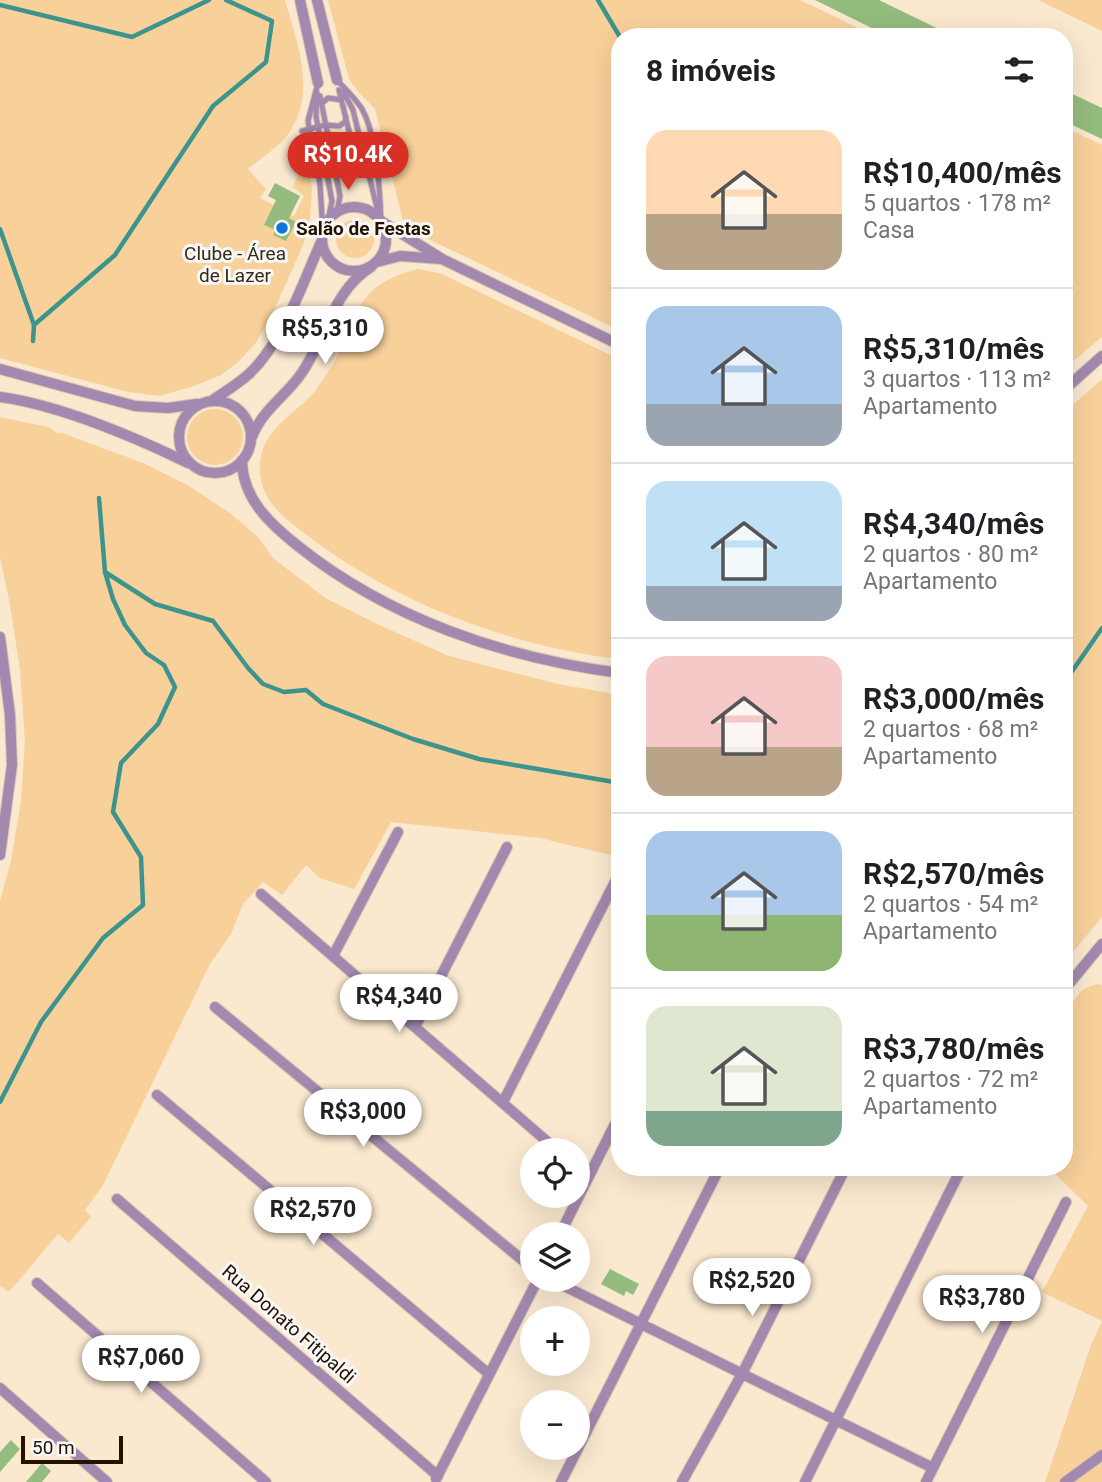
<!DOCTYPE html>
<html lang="pt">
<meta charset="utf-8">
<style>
body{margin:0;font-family:Roboto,sans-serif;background:#f2f2f2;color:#202124;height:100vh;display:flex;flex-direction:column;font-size:26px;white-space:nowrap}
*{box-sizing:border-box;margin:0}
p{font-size:23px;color:#757577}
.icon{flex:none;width:38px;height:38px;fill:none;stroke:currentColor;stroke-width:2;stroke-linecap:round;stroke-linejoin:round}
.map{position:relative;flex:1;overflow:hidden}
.details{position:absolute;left:611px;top:28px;width:462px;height:1148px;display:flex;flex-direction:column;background:#fff;border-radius:28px;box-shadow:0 7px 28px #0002}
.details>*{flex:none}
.tools{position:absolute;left:520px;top:1138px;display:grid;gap:14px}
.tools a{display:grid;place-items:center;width:70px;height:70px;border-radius:50%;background:#fff;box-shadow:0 7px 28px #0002;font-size:35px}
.scale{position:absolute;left:21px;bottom:18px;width:102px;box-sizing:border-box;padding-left:7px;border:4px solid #231200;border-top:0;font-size:19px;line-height:24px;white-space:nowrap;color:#231200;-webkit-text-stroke:5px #f8f8f8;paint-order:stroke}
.price{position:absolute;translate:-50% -60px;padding:0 16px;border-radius:24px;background:#fff;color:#222;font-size:23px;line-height:46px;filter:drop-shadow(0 2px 4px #0008)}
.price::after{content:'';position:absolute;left:50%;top:42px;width:21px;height:16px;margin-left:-10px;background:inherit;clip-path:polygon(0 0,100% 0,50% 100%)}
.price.on{background:#d93025;color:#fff}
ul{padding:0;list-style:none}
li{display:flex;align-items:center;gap:21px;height:175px;padding:0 35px}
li+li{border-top:2px solid #e0e0e0}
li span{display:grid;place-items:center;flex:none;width:196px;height:140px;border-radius:21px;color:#555}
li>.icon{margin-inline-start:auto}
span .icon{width:84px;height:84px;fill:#fffc;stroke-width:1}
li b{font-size:30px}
h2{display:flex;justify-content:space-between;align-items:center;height:84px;padding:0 35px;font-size:30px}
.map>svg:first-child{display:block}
.green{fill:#f8d09a}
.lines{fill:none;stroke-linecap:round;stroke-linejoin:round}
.stream{stroke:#3d948d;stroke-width:4.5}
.building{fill:#94bc7e}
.service-casing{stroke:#d8c6ae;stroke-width:7}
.minor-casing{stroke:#d8c6ae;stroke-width:12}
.service{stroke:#a389af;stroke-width:5}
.minor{stroke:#a389af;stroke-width:10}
.poi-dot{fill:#0d75dd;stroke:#f8f8f8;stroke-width:2.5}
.labels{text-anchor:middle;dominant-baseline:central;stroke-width:6;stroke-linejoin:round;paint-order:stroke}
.poi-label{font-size:19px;font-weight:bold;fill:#231200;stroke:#f8f8f8;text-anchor:start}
.park-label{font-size:19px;fill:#362a19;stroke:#f8f8f8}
.street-label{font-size:19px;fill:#231200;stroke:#f8f8f8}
</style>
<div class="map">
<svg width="1102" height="1482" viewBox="0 0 1102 1482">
<rect width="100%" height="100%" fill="#fae8cf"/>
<path class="green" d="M0 0H285C297 43 317 92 289 133 280 146 261 158 248 169L266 189 260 198 294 216 304 196 293 187 300 170 299 162 307 154 312 188 310 218 304 243 271 317 255 344 237 363 221 375 194 386 160 396 128 392 0 358Z
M328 0H800L877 37H620L619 330 422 236 403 221 375 109 359 93 349 79Z
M1038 0H1102V31Z
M1064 127 1102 145V337L1064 369Z
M336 239a19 19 0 1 1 38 0a19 19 0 1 1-38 0Z
M418 269 442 274 619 359V659C511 646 400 605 312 539 284 518 253 497 261 456 266 430 293 414 311 396 317 389 321 382 326 375 362 325 344 288 418 269Z
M1102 379V917L1064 963V413Z
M187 437a28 28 0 1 1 56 0a28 28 0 1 1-56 0Z
M0 417 48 427 59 434V432L143 463 189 486 230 513 258 537 274 559 327 599 379 625 449 656 558 684 620 695 619 857 540 838 391 822 354 889 320 878 306 865 282 895 263 882 243 904 231 934 210 964 103 1185 85 1210 91 1217 69 1243 58 1234 9 1292 0 1286V901L11 861 21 800 25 742 20 669 9 600 0 557Z
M1096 984 1102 985V1482H1045L1091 1345 1102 1321 1042 1292 1088 1206 1048 1167H1064V1013L1082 990Z"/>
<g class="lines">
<path class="stream" d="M598 0 620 37
M0 5 132 37 209 0
M0 229 34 325 33 341
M34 325 115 255 213 106 266 62 272 21 226 0
M105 572 155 604 213 621 248 668 263 684 284 692 306 690 323 704 413 739 479 759 620 783
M1064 683 1102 628
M0 1102 41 1022 103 938 143 905 141 857 113 812 121 763 158 724 175 687 164 665 146 653 125 625 113 599 105 572 99 498"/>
</g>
<path class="building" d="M815 0H879L955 37H890Z
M1064 90 1102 108V139L1064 121Z
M348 149 352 165 340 168 336 152Z
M275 183 300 196 289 218 296 222 286 241 273 235 276 230 264 225 276 200 268 196Z
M610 1269 639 1284 633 1295 626 1291 624 1296 601 1284Z
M11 1440 20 1449 0 1472V1452Z
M42 1463 51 1471 42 1482H26Z"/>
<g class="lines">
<defs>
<path id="service" d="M337 80C345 89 356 99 362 109 377 135 380 192 381 221
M318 83 308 121 320 184 323 233
M339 90 358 168
M343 91 353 110 378 212
M317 93 316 116 332 201 328 220
M320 96 340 196 337 212
M321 104 328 98 342 100
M302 131 325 125 339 126 345 122 346 117"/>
<path id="minor" d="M300 0 318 83
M317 0 337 80
M322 239a32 32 0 1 1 64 0a32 32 0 1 1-64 0Z
M381 221 444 260 620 345
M377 262 400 256 441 259
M0 369 135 406 168 408 197 404
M1064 390 1102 356
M0 397C59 405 135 437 188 463
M211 401C225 392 238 384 250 373 284 340 303 282 322 240
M179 437a36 36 0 1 1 72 0a36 36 0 1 1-72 0Z
M252 437C262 410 285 397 301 374 325 340 333 290 371 267
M242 460C242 498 270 524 298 546 389 619 505 658 620 673
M0 637 10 715 12 765 0 855
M261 894 557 1150
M333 956 398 832
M1064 990 1102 944
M215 1007 532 1268
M415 1027 507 847
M157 1095 489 1374
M503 1102 620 872
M117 1199 438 1476
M560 1234 620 1114
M550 1279 933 1468
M37 1283 266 1482
M0 1388 107 1482
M436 1479 538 1279
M561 1482 720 1167
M682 1482 742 1374 846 1167
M805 1482 962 1167
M926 1482 1066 1202
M1065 1482 1102 1455"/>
</defs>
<use href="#service" class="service-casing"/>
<use href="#minor" class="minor-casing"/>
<use href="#service" class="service"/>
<use href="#minor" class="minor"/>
</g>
<circle class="poi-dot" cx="282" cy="228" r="7"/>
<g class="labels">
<g class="poi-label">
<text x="296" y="228">Salão de Festas</text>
</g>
<g class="park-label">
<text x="235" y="253">Clube - Área<tspan x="235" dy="22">de Lazer</tspan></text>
</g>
<g class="street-label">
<text transform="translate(289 1324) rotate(41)">Rua Donato Fitipaldi</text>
</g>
</g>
</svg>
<div class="tools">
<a><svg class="icon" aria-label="locate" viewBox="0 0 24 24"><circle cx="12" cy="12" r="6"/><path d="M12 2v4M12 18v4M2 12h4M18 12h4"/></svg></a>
<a><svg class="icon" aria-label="layers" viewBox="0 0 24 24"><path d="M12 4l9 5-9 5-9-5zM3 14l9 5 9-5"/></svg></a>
<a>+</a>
<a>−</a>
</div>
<div class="scale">50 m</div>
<b class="price on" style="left:348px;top:192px">R$10.4K</b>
<b class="price" style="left:325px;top:366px">R$5,310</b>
<b class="price" style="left:399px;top:1034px">R$4,340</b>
<b class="price" style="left:363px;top:1149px">R$3,000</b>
<b class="price" style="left:313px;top:1247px">R$2,570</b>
<b class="price" style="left:752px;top:1318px">R$2,520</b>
<b class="price" style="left:982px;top:1335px">R$3,780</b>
<b class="price" style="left:141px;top:1395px">R$7,060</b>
<section class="details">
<h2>8 imóveis<svg class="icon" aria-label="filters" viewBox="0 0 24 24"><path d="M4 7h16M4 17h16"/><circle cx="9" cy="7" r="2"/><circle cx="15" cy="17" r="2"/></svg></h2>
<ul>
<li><span style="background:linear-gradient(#ffd9b3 60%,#b9a48a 0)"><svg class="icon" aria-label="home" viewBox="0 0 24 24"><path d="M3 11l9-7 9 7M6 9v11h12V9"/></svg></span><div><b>R$10,400/mês</b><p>5 quartos · 178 m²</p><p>Casa</p></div></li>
<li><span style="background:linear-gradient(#a9c7e8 70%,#9aa5b1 0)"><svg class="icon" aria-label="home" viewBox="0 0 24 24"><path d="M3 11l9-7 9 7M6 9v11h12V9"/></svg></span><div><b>R$5,310/mês</b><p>3 quartos · 113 m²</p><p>Apartamento</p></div></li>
<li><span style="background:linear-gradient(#bfe0f5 75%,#9aa5b1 0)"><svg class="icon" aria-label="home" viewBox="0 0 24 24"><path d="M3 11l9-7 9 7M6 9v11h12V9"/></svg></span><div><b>R$4,340/mês</b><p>2 quartos · 80 m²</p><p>Apartamento</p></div></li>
<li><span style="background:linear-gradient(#f6c9c9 65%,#b9a48a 0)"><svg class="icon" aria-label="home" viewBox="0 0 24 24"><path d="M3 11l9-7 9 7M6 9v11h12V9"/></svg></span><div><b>R$3,000/mês</b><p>2 quartos · 68 m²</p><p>Apartamento</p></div></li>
<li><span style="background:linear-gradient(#a9c7e8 60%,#8fb573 0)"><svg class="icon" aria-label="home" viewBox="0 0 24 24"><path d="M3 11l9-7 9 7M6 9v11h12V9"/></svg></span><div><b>R$2,570/mês</b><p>2 quartos · 54 m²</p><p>Apartamento</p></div></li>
<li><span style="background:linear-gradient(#dfe7d0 75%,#7fa58c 0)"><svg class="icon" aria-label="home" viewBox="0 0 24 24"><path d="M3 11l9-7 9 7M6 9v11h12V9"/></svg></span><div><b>R$3,780/mês</b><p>2 quartos · 72 m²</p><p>Apartamento</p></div></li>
</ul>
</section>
</div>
